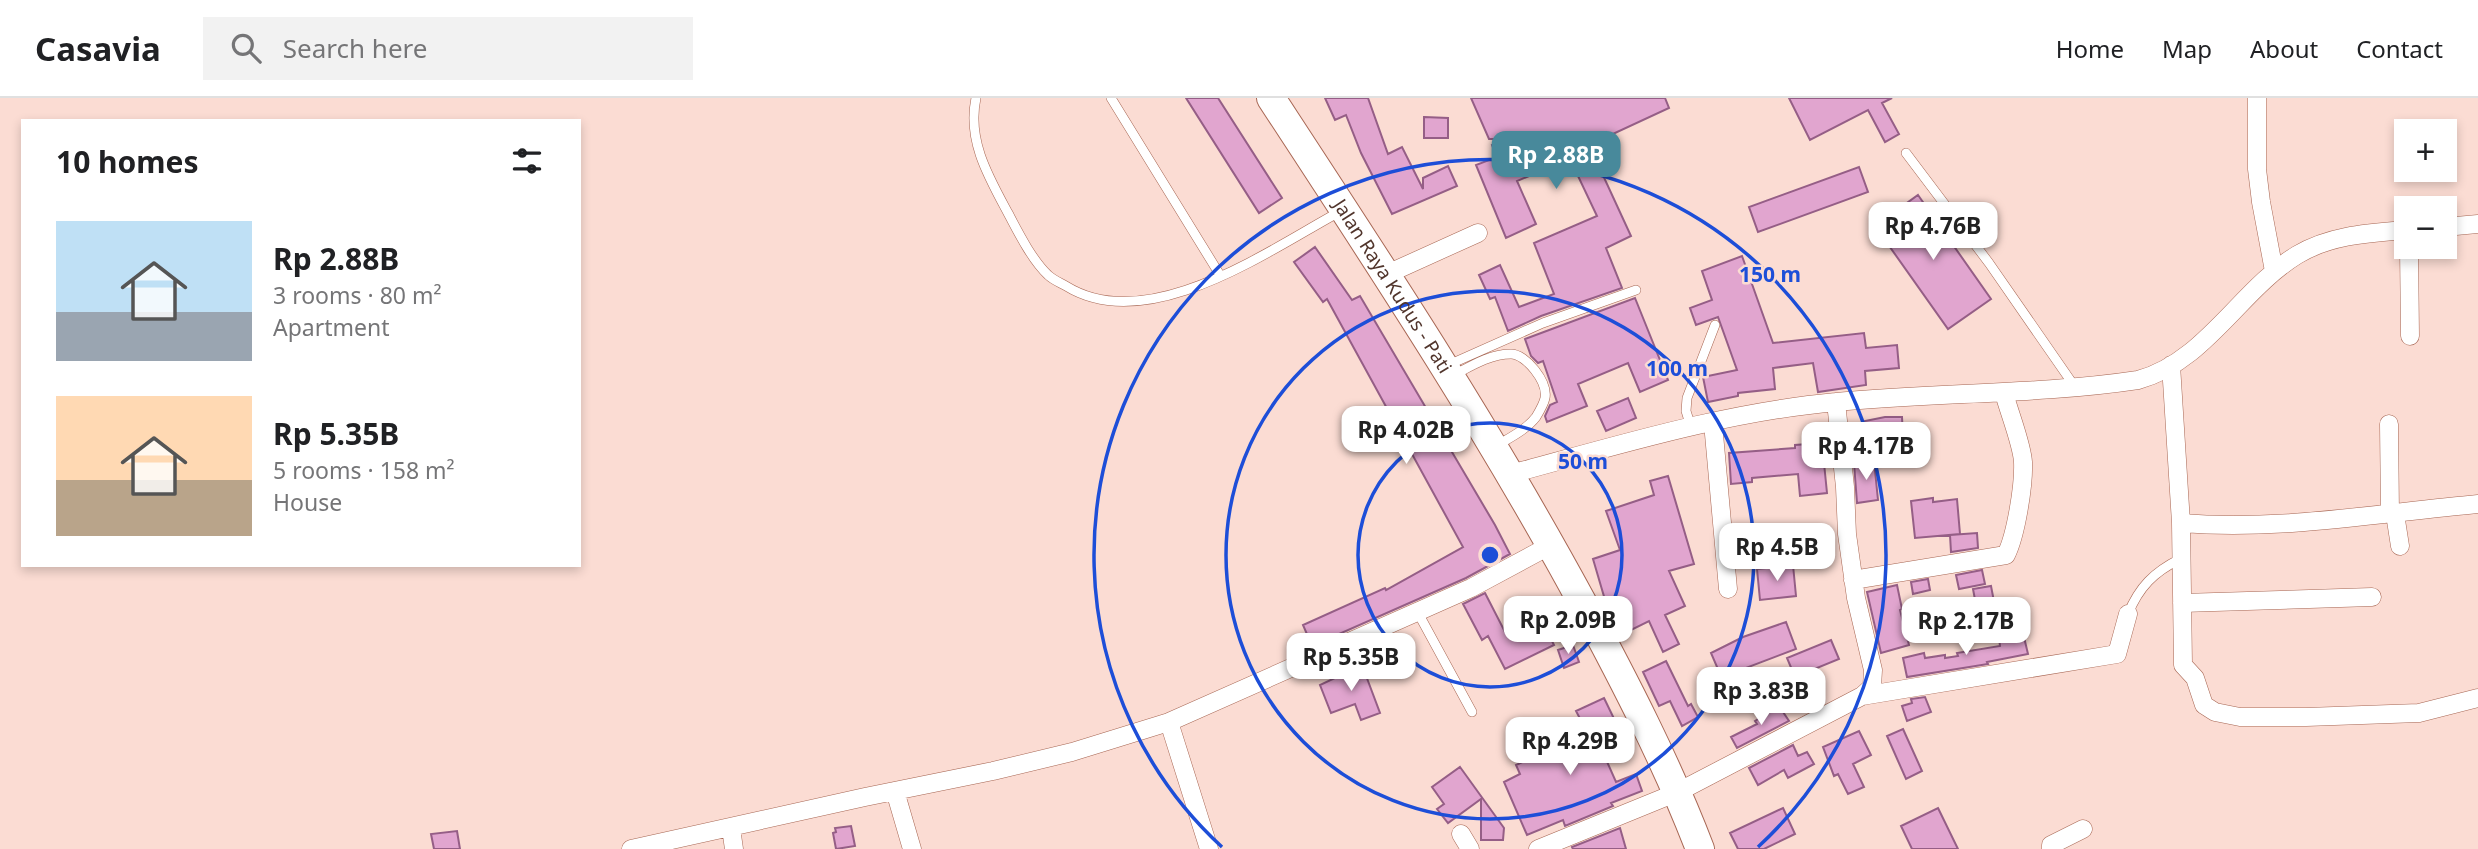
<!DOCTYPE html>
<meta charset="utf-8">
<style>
body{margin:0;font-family:"Noto Sans",sans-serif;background:#f2f2f2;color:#202124;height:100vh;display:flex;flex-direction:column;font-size:26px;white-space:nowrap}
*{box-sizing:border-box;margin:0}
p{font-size:23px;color:#757577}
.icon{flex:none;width:38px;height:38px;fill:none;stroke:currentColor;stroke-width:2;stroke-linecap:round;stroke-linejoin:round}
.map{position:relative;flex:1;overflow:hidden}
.side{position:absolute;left:21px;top:21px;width:560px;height:448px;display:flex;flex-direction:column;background:#fff;border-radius:0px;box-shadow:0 4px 10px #0003}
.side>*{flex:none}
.fabs{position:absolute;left:2394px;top:21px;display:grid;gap:14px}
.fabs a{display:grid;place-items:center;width:63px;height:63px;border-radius:0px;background:#fff;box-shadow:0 4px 10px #0003;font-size:35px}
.price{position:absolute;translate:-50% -60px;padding:0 16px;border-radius:14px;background:#fff;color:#222;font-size:23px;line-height:46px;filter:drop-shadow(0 2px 4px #0008)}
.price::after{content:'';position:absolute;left:50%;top:42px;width:21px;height:16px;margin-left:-10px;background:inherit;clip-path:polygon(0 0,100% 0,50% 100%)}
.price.on{background:#48899b;color:#fff}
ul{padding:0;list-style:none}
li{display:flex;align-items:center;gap:21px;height:175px;padding:0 35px}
li span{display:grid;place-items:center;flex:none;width:196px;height:140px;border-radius:0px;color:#555}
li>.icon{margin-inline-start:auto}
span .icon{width:84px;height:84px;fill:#fffc;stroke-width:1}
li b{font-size:30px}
h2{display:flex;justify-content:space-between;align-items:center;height:84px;padding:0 35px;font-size:30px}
header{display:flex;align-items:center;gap:42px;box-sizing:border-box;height:98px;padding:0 35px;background:#fff;border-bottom:2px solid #e0e0e0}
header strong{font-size:33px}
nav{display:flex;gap:38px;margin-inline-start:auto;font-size:24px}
.search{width:490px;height:63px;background:#f2f2f2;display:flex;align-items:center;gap:18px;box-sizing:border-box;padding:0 24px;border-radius:0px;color:#757577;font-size:26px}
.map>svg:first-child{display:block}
.building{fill:#e1a5cf;stroke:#955e86;stroke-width:2}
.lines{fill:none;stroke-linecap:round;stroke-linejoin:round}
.service-casing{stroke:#a76653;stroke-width:10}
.minor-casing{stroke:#a76653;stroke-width:19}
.trunk-casing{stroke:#a76653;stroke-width:30}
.service{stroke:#fff;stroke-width:9}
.minor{stroke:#fff;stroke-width:18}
.trunk{stroke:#fff;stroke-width:28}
.ring{fill:none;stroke:#1d4ed8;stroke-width:3.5}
.labels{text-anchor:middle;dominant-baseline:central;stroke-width:5;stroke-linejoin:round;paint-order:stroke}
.street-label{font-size:19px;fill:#51352c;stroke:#fbdcd3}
.centre{fill:#1d4ed8;stroke:#fbdcd3;stroke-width:3.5}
.ring-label{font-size:21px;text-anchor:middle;font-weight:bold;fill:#1d4ed8;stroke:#fbdcd3;stroke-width:5;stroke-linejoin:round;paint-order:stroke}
</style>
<header>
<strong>Casavia</strong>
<div class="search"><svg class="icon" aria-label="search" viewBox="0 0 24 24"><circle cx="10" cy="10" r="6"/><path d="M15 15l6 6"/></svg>Search here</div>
<nav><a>Home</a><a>Map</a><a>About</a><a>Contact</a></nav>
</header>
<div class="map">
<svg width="2478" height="751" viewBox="0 0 2478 751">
<rect width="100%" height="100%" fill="#fbdcd3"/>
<path class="building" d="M1186 0H1218L1282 100 1259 115Z
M1325 0H1368L1388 56 1402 49 1423 91V80L1448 68 1457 88 1392 116 1361 55 1346 17 1335 22Z
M1471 0H1665L1669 10 1589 47 1631 138 1606 150 1622 190 1541 218 1508 233 1495 199 1490 201 1479 177 1500 167 1519 209 1554 196 1534 145 1597 118 1570 61 1517 83 1536 126 1506 140 1476 67 1497 59 1492 47 1505 41H1489Z
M1789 0H1892L1882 5 1899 36 1885 44 1868 12 1810 42Z
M1424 19 1448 20V40H1424Z
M1859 69 1868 94 1758 134 1749 109Z
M1918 97 1991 201 1948 231 1875 128Z
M1315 149 1352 202 1360 198 1495 427 1510 456 1466 480 1312 548 1303 527 1385 490 1386 492 1463 449 1327 201 1323 204 1294 164Z
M1742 158 1773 245 1864 235 1866 250 1897 247 1899 270 1865 273 1866 287 1818 294 1813 265 1773 270 1775 291 1738 295V298L1708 304 1703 279 1737 272 1718 219 1696 227 1690 210 1712 202 1702 173Z
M1635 200 1668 282 1640 294 1628 265 1578 286 1587 308 1547 324 1545 318 1550 307 1557 304 1543 263 1538 265 1531 258 1525 241Z
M1628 300 1636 320 1606 333 1597 313Z
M1885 319H1902L1903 339 1867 341 1865 323Z
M1822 345 1827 395 1800 398 1798 376 1752 380V384L1731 386 1729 355 1795 350V347Z
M1874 363 1878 402 1857 405 1854 365Z
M1668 378 1694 466 1669 473 1685 508 1665 517 1679 546 1663 554 1649 523 1621 537 1608 512 1593 461 1620 452 1606 413 1654 397 1650 383Z
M1933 400V404L1957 401 1960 436 1915 440 1911 403Z
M1977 435 1978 450 1951 454 1950 437Z
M1793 467 1796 498 1760 502 1757 471Z
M1982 472 1985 486 1959 491 1956 477Z
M1928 481 1930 492 1913 496 1911 484Z
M1897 487 1902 511 1900 512 1909 547 1881 555 1867 494Z
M1991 488 1997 519 1979 523 1973 491Z
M1485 495 1505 534 1539 517 1554 547 1505 571 1488 538 1482 542 1463 506Z
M1786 524 1796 551 1743 571 1744 574 1723 583 1711 555 1743 539Z
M2023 535 2028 556 1987 564 1988 566 1907 579 1903 560 1924 555 1925 560 1945 557V560L1958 558 1957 555 2000 548 1999 540Z
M1831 542 1839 561 1795 579 1787 560Z
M1573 547 1579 564 1564 570 1558 552Z
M1666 563 1688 608 1691 606 1698 619 1682 628 1670 603 1659 608 1643 574Z
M1362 567 1380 615 1361 622 1355 606 1331 615 1320 587Z
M1925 599 1931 614 1907 623 1902 608 1912 605 1911 601Z
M1604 600 1619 631 1597 641 1616 684 1636 676 1642 693 1611 705 1613 708 1565 728 1563 722 1527 737 1504 684 1520 676 1516 667 1587 634 1576 613Z
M1779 608 1789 623 1737 650 1731 639 1757 626 1755 623Z
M1903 631 1922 673 1906 681 1887 638Z
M1859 633 1871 657 1853 666 1864 689 1848 696 1838 676 1834 678 1823 649Z
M1793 647 1798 658 1807 654 1814 666 1788 680 1784 672 1758 687 1749 670Z
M1460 669 1504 730 1503 742H1481V701L1448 725 1437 711 1444 706 1432 689Z
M1783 710 1795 736 1764 751H1738L1730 735Z
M1938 710 1958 751H1912L1901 728Z
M851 728 855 748 836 751 833 735 836 734 835 730Z
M1620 730 1626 751H1573L1572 749Z
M457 733 460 751H434L431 736Z"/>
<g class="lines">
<defs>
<path id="service" d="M976 0C967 42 988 78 1008 115 1018 134 1032 162 1048 177 1053 182 1061 185 1066 188 1148 239 1269 152 1341 113
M1111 0 1220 177
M1906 55 1989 165 2075 289
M1446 268 1543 225 1636 192
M1454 277C1471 268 1490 256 1511 256 1526 256 1548 284 1545 300 1544 305 1539 314 1536 319 1526 332 1509 340 1496 348
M1691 329 1686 313 1687 300 1715 227
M1417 513 1472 614
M2128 516C2139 489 2154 474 2180 461"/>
<path id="minor" d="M2257 0V71L2261 104 2274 173
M2445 129 2478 126
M2409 149 2410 238
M1385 177 1478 135
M2171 267 2181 425 2183 567 2195 580 2204 607 2215 614 2240 619H2306L2419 615 2478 600
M1713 325 1728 491
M2389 326 2390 416
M1511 376C1618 347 1726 314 1836 304 1937 294 2038 297 2138 282 2205 264 2240 192 2297 157 2330 137 2369 135 2406 132
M2395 416 2400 448
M2181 425C2281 433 2379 415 2478 406
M1853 482 2006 457C2016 437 2024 387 2023 364 2022 346 2009 314 2004 295
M2182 505 2372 499
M1862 598 2117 556 2128 516
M1169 624 1209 751
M895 693 912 751
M731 730 734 751
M1461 736 1470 751
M631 751 865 699 993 673 1072 654 1169 624 1471 490 1551 447
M1538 751 1678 694 1862 598 1872 589 1873 572 1856 500 1847 436 1845 389 1836 304
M2051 751V747L2083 731"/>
<g id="trunk">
<path id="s1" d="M1271 0C1379 165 1488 330 1582 504 1625 584 1667 665 1700 751"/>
</g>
</defs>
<use href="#service" class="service-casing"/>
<use href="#minor" class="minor-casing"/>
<use href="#trunk" class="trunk-casing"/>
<use href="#service" class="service"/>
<use href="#minor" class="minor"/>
<use href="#trunk" class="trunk"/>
</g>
<g class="ring">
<circle cx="1490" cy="457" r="132"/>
<circle cx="1490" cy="457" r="264"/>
<path d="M1222 749A396 396 0 1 1 1758 749"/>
</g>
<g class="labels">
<g class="street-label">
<text stroke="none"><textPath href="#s1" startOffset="224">Jalan Raya Kudus - Pati</textPath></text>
</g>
</g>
<circle cx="1490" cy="457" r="10" class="centre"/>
<g class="ring-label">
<text x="1770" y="184">150 m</text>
<text x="1677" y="278">100 m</text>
<text x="1583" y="371">50 m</text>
</g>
</svg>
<div class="fabs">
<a>+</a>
<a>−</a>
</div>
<b class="price on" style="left:1556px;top:93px">Rp 2.88B</b>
<b class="price" style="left:1933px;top:164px">Rp 4.76B</b>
<b class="price" style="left:1406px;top:368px">Rp 4.02B</b>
<b class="price" style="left:1866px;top:384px">Rp 4.17B</b>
<b class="price" style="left:1777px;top:485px">Rp 4.5B</b>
<b class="price" style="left:1568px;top:558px">Rp 2.09B</b>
<b class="price" style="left:1966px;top:559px">Rp 2.17B</b>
<b class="price" style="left:1351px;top:595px">Rp 5.35B</b>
<b class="price" style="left:1761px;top:629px">Rp 3.83B</b>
<b class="price" style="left:1570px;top:679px">Rp 4.29B</b>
<section class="side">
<h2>10 homes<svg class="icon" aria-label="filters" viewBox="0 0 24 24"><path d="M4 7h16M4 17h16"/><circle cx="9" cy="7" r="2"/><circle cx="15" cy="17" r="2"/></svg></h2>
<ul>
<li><span style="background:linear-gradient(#bfe0f5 65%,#9aa5b1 0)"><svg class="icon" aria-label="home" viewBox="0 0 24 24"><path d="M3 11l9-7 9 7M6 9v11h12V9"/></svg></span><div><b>Rp 2.88B</b><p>3 rooms · 80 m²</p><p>Apartment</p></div></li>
<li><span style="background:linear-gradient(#ffd9b3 60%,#b9a48a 0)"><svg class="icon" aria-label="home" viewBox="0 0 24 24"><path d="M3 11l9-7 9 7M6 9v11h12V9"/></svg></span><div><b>Rp 5.35B</b><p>5 rooms · 158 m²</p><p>House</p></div></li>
</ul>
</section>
</div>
